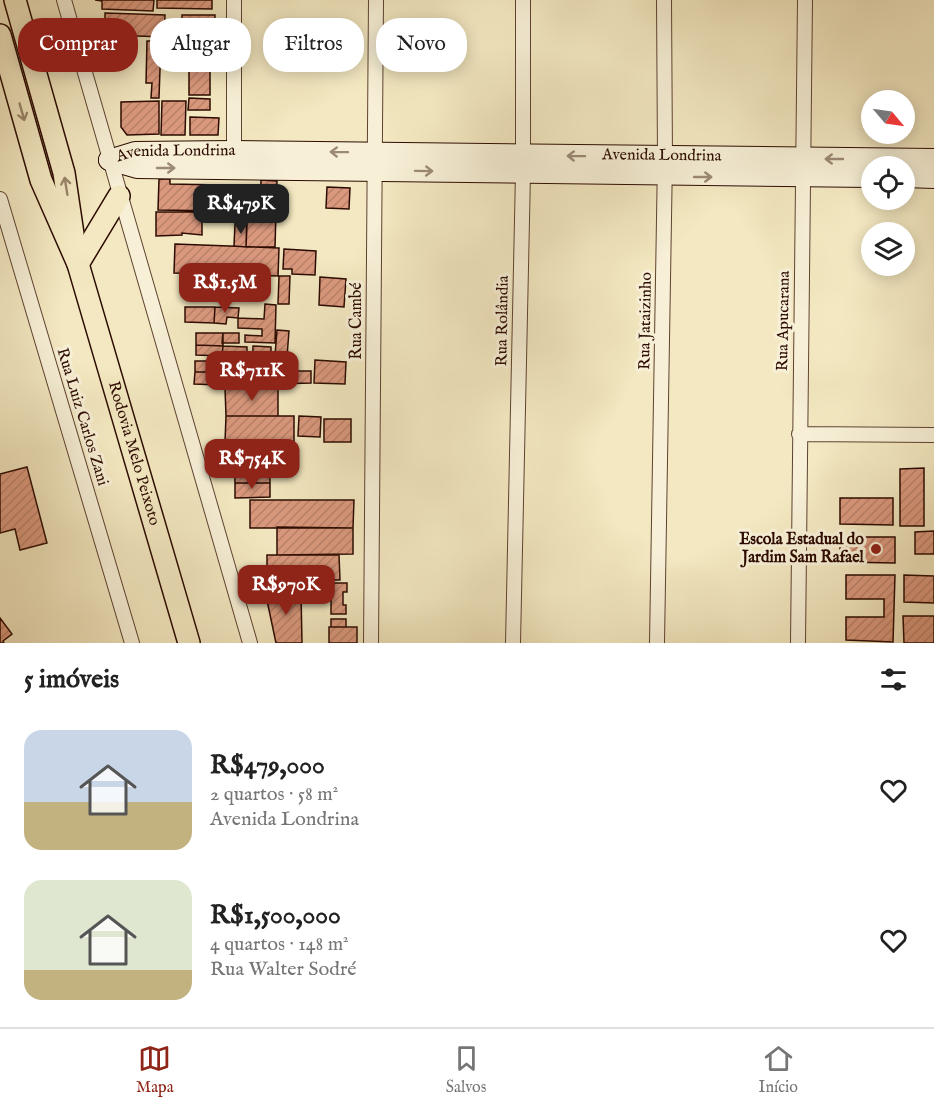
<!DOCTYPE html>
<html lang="pt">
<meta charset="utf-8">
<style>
body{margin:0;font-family:"IM FELL English",serif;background:#f6f6f6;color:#222;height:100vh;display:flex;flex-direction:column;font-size:22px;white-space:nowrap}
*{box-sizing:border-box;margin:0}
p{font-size:20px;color:#767676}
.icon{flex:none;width:33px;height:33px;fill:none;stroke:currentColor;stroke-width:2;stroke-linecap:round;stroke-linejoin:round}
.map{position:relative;height:643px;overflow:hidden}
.details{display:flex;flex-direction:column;background:#fff;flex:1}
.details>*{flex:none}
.guide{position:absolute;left:18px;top:18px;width:600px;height:54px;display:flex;gap:12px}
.needle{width:39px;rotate:119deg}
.controls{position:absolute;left:861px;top:90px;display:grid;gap:12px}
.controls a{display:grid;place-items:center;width:54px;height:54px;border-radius:50%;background:#fff;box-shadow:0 3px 15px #0003;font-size:30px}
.price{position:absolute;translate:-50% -51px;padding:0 14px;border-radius:12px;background:#8f2418;color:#fff;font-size:20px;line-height:39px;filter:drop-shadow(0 2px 3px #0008)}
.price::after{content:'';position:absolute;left:50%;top:36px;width:18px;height:14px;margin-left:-9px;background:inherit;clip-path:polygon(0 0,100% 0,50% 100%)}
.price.current{background:#222;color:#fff}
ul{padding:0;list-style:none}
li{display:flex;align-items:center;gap:18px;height:150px;padding:0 24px}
li span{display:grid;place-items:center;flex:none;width:168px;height:120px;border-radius:18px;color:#555}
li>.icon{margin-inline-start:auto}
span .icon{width:72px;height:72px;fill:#fffc;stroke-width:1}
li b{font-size:26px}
h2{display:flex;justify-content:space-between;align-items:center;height:72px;padding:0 24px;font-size:26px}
.tag{padding:0 21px;border-radius:24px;background:#fff;box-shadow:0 3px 15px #0003;font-size:21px;line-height:54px}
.tag.current{background:#8f2418;color:#fff}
.tabs{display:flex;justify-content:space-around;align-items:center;height:84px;border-top:2px solid #e0e0e0;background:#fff;font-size:16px;color:#767676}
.tabs a{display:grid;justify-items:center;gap:3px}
.tabs .current{color:#8f2418}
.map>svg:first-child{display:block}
.building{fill:url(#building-hatch);stroke:#2c0b01;stroke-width:1.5}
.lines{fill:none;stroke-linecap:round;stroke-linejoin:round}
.street-casing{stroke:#5e4231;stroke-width:16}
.secondary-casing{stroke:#2c0b01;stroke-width:22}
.primary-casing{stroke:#2c0b01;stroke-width:24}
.street{stroke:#f7f0d7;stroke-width:14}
.secondary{stroke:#f7f0d7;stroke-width:20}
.primary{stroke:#f3e8c1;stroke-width:21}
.oneway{stroke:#99856b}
.oneway2{stroke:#9c8977}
.poi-dot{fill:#8f2418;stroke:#f7f0d7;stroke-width:2}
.labels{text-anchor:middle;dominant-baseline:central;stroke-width:6;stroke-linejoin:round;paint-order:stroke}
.street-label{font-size:16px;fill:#2c0b01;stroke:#f7f0d7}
.poi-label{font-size:16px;font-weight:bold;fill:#2c0b01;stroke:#f7f0d7;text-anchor:end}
</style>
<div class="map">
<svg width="934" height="643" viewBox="0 0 934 643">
<defs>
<pattern id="building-hatch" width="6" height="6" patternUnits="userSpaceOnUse" patternTransform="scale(1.5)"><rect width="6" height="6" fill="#da997e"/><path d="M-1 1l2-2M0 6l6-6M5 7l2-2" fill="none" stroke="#bb826b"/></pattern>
</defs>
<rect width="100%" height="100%" fill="#f3e8c1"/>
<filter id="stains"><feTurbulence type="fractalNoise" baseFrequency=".00333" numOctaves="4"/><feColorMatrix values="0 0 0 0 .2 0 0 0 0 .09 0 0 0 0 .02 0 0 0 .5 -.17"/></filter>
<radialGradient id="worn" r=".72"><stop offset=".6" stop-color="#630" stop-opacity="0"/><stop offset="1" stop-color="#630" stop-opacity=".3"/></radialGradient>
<path class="building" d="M95 0H154L153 11 102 9V1Z
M157 0H212V9L157 8Z
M105 13 165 15 164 37 111 35V27H105Z
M182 15H215V32H182Z
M147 41H161L159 98H151L152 83H146Z
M165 41H212V66H165Z
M210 68V95H189V69Z
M189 98 210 99V110H188Z
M159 101V134L127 135 121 127V102Z
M162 101H186L185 135H161Z
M190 117 219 118 218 135H190Z
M159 179H170V184L221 185 220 211 158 210Z
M261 180 277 181 276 212H260Z
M327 187 350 188 349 209 326 208Z
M247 211 276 212 275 247H246Z
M156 212H202V235L182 233V235L156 236Z
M235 224H247L246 247 234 246Z
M175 244 279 248 278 276 174 273Z
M284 249 316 251 315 275 292 274V269H283Z
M279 276H290L289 304H278Z
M320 277 346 279 344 307 319 305Z
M265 304 276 305 275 343 245 342V335L262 336V329L238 328V318L264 319Z
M185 307H215L214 323 185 322Z
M215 307 239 308 238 318 227 317 226 324 214 323Z
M277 330 289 331 287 357 275 356Z
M196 333H223V346L196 345Z
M223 333H239V343H222Z
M196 345 223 346 222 356 196 355Z
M223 346 247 347V356H222Z
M253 346 271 347V386L252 385Z
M315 360 346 362 345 384 314 383Z
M195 361H236V372H195Z
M274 371H311V383L274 384Z
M195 372H219V385L194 384Z
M219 372H252V385H219Z
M225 388 278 389V416H226Z
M226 416H294V442H225Z
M299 416 321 417 320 437 298 436Z
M324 419H351V442H324Z
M269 444 270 483H235L234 445Z
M27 467 47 543 20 550 15 529 0 533V474Z
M924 468V526H900V469Z
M235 483H270V497L235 498Z
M840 498H893V525L840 524Z
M250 500H354L353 528H250Z
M277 527 353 528V554L277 555Z
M934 531V554H915V532Z
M840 537H895V563L840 562Z
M267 555H339L340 580H267Z
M846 575H895L893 642 846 640V617H884V599H846Z
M904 575 934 576V603L904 602Z
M331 583H347V592H343V605H346V614H331Z
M265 591 301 593 302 643H276Z
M903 616H934V643H904Z
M0 618 12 634 3 641 4 643H0Z
M331 619H346V627H331Z
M329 627H357V643H329Z"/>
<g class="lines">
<defs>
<path id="street" d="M64 0 250 643
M234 160V0
M0 199 132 643
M799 434 934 435
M371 643 376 0
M513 643 523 173V0
M657 643 665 158 664 0
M798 643 805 0"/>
<g id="secondary">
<path id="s1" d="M109 160 135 152 234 151 934 159"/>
<path d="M109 160 137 168 872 177"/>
<path d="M904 177 934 178"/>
</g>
<g id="primary">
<path d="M15 0 64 173 73 234"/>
<path id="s2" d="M0 35 41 180 78 264 189 643"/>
<path d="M78 264 119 196"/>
</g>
</defs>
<use href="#street" class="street-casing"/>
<use href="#secondary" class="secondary-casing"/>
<use href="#primary" class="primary-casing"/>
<use href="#street" class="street"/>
<use href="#secondary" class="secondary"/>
<use href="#primary" class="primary"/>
</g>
<defs><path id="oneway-shaft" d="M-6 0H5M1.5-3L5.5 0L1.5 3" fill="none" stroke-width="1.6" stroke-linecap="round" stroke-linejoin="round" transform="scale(1.5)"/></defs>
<g class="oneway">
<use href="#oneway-shaft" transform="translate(22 112) rotate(74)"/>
<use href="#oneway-shaft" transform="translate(66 186) rotate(-99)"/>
</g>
<g class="oneway2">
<use href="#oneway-shaft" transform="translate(339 152) rotate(-179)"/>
<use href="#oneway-shaft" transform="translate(576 156) rotate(-179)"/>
<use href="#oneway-shaft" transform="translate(834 159) rotate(-180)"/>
<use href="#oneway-shaft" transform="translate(166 168)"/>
<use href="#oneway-shaft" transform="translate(424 171) rotate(1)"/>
<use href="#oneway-shaft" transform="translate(703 177)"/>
</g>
<circle class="poi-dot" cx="876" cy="549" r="6"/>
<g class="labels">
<g class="street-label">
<text stroke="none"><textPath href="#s1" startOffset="68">Avenida Londrina</textPath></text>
<text stroke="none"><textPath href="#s1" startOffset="554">Avenida Londrina</textPath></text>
<text transform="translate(357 321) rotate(-90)">Rua Cambé</text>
<text transform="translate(503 321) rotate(-89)">Rua Rolândia</text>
<text transform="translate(646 321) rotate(-89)">Rua Jataizinho</text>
<text transform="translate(784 321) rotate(-89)">Rua Apucarana</text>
<text transform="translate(82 417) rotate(73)">Rua Luiz Carlos Zani</text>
<text stroke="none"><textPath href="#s2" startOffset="440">Rodovia Melo Peixoto</textPath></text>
</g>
<g class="poi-label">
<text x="864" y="540">Escola Estadual do<tspan x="864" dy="18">Jardim Sam Rafael</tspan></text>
</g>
</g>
<rect width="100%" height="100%" filter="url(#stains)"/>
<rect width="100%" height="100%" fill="url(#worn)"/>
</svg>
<div class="controls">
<a><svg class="needle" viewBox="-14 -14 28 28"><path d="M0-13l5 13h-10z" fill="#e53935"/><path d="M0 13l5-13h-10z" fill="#767676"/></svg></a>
<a><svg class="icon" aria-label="locate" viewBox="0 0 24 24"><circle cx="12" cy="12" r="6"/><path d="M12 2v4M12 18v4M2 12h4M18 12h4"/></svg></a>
<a><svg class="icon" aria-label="layers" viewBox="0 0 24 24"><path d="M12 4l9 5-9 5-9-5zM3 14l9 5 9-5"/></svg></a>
</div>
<b class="price current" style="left:241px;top:235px">R$479K</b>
<b class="price" style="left:225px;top:314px">R$1.5M</b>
<b class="price" style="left:252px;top:402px">R$711K</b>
<b class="price" style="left:252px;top:490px">R$754K</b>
<b class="price" style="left:286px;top:616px">R$970K</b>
<div class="guide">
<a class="tag current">Comprar</a>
<a class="tag">Alugar</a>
<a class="tag">Filtros</a>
<a class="tag">Novo</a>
</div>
</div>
<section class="details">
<h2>5 imóveis<svg class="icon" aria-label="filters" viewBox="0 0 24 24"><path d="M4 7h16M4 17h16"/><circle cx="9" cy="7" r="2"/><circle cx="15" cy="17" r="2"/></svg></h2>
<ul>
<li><span style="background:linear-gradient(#c9d6e8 60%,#c2b280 0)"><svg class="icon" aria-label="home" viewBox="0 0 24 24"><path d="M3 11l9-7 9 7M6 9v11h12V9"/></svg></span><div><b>R$479,000</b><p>2 quartos · 58 m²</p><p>Avenida Londrina</p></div><svg class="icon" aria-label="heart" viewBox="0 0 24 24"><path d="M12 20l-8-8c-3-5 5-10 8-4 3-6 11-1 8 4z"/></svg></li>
<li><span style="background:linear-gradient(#dfe7d0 75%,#c2b280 0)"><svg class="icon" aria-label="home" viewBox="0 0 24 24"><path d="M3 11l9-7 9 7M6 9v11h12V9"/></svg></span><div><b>R$1,500,000</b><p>4 quartos · 148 m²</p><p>Rua Walter Sodré</p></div><svg class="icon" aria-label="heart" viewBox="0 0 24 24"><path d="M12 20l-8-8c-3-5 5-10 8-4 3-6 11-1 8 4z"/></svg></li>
</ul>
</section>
<nav class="tabs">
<a class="current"><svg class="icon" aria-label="map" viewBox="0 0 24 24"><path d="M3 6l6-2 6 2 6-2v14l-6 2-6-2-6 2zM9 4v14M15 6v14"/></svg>Mapa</a>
<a><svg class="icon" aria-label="saved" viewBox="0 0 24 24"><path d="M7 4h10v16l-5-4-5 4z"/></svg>Salvos</a>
<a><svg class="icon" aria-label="home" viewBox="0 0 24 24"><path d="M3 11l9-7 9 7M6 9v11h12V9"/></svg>Início</a>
</nav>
